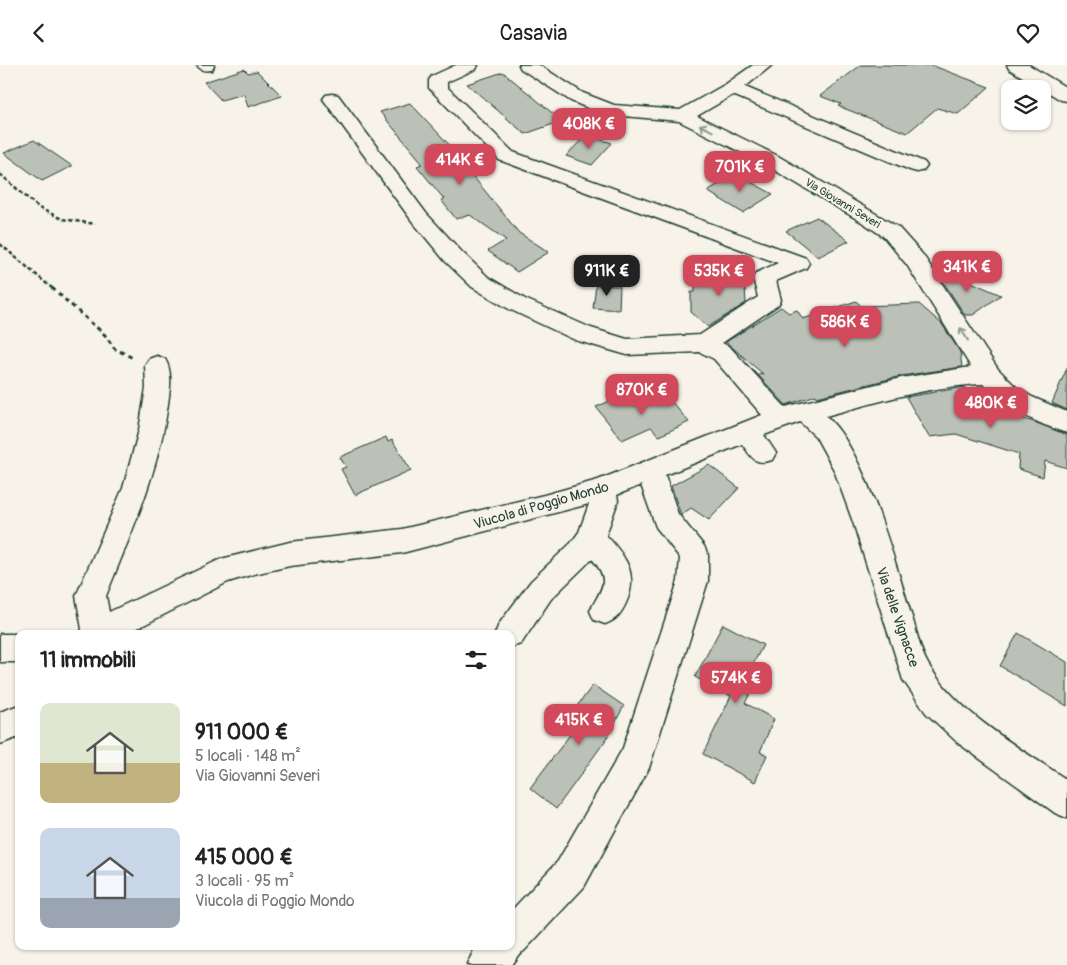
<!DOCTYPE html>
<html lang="it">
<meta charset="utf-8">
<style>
:root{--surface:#fff;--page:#f6f6f6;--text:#222;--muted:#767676;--accent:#d1495b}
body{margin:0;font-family:Pangolin,sans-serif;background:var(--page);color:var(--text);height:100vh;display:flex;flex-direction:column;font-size:19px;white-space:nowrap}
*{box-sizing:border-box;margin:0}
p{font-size:16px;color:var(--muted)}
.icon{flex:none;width:28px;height:28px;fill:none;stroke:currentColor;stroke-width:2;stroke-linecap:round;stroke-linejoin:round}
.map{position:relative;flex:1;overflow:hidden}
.details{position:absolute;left:15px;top:565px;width:500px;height:320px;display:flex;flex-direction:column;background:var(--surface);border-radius:10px;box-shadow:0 1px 4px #0004}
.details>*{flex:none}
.fabs{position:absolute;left:1001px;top:15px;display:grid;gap:10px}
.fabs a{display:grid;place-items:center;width:50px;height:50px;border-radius:10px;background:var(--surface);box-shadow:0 1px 4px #0004;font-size:25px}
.price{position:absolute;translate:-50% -42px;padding:0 11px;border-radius:10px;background:var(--accent);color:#fff;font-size:16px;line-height:32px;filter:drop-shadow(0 1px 2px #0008)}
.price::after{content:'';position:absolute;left:50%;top:30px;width:15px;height:11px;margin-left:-8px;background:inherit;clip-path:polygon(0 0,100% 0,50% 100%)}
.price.selected{background:#222;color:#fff}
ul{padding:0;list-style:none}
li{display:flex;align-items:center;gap:15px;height:125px;padding:0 25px}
li span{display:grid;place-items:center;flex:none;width:140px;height:100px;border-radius:10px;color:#555}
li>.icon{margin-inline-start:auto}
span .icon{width:60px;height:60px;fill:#fffc;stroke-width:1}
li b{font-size:21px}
h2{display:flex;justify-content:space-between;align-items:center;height:60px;padding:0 25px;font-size:21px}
header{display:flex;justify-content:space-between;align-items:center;height:65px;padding:0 25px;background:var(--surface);font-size:22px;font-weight:600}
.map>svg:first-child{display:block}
</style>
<header><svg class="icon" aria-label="back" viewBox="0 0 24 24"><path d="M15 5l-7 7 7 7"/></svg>Casavia<svg class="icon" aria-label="heart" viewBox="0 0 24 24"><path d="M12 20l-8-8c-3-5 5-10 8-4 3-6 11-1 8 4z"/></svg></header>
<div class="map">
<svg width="1067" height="900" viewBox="0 0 1067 900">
<rect width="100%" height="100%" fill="#f7f3e8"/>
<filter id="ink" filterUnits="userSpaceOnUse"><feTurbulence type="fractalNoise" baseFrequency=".02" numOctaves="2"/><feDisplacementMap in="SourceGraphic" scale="10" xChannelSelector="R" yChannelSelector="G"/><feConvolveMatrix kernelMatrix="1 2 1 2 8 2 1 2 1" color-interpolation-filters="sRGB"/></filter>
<g filter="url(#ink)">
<g fill="#bbc1b6" stroke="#1f3d34">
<polygon points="861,0 931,0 989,22 958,49 937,43 907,68 838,41 841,39 820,31"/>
<polygon points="244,4 248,8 257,6 282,31 248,42 244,29 221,35 204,17"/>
<polygon points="503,7 562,56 525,69 467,19"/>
<polygon points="410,38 457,88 455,89 519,168 549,187 517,207 488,186 506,175 470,150 456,154 441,135 444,134 417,101 422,99 420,95 380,47"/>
<polygon points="586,70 612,78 592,100 566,91"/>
<polygon points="34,75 72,101 42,116 4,88"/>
<polygon points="736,109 773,129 743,148 707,126"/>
<polygon points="817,152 849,176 818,192 786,166"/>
<polygon points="932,200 1001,230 973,250 965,250"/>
<polygon points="717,206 744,208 746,238 708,262 691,247 691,227 695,227 695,219 710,220 710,210 717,211"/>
<polygon points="596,220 620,221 619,245 593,243"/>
<polygon points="856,236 861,241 919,239 942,259 960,287 962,302 901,311 817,332 816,330 786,340 758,310 763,309 726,277 781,242 789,248 797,245 803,254"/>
<polygon points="1067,303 1067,345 1052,338"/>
<polygon points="965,322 966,332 964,336 1034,357 1067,370 1067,403 1045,396 1043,412 1018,404 1019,389 956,369 929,372 906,332"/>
<polygon points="664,328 689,357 659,371 651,362 622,375 596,342 624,330 633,341"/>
<polygon points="386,372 388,377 392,375 411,405 355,430 341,404 346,402 340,392"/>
<polygon points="709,400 739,423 709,455 691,443 681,450 671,421"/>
<polygon points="723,559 763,580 748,609 758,614 745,638 774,654 760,687 767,690 755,717 703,689 731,631 695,612"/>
<polygon points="1018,568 1067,597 1067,641 1000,601"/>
<polygon points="593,620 624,641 605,676 556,744 530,723 581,655 571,649"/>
</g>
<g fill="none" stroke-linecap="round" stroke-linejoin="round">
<defs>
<g id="minor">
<path d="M 197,0 L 214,0 L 214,1 L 212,5 C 205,6 201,6 197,0 Z"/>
<path d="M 456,0 L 478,0 L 476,4 L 447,17 L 447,22 L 513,87 L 806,193 L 809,198 L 806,203 L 776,216 L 781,235 L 778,240 L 722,278 L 730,282 L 785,342 L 901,313 L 971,302 L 907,200 L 884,172 L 865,159 L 764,99 L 679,56 L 612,50 L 590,44 L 571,36 L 521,4 L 519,0 L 539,0 L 583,28 L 614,40 L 680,45 L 726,19 L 753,0 L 772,0 L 745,22 L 924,97 L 927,101 L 924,105 L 917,107 L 910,105 L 733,30 L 697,51 L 778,91 L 898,162 L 923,190 L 998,304 L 1017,323 L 1032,332 L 1067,347 L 1067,368 C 1034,357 1007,344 983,319 C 930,321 877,337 826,351 C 866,386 895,499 912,552 C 917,567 920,586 928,599 C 959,650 1019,682 1067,715 L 1067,753 L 1055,748 L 958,678 L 926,648 L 903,615 L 853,457 L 834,405 L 816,372 L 800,357 L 764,370 L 776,388 L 772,395 C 754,401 752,392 742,379 L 665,410 L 678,449 L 704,481 L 708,490 L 708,516 L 649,703 L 584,822 L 524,886 L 519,889 L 511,900 L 467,900 L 473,887 L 477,881 L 511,881 L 511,846 L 558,796 L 623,683 L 678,516 L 680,493 L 656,462 L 641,420 L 617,430 L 618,436 L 606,470 C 626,492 639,509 626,538 C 621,549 616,555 605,559 L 594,555 L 590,546 C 601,523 612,517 592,494 L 551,534 L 521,579 L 511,582 L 511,569 L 495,569 L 499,559 L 531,516 L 571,478 L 579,467 L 589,439 L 402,488 L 290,501 L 254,509 L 228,517 L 126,569 L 80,569 L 82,564 L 76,531 L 123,423 L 139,365 L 146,323 L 145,300 L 149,294 L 157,291 L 165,294 C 173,307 170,324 168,339 C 159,407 131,468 106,531 L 109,547 L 221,494 L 290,477 L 402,464 L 544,430 L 598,415 L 762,350 L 714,294 L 700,287 L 627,290 L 575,275 L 509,244 L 472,222 L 445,196 L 412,156 L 323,34 L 326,30 L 332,29 L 338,30 L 426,148 L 461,186 L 488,212 L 525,234 L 591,263 L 627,274 L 700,270 L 758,232 L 753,213 L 756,208 L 778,198 L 499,95 L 429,23 L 429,15 L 432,11 Z"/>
<polygon points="1007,0 1029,0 1067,23 1067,36 1061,35 1009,4"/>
<rect x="0" y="569" width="19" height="28"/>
<polygon points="19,640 19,672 0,679 0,647"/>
</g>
</defs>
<use href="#minor" stroke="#1f3d34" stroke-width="3"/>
<g stroke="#1f3d34" stroke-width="2.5" stroke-dasharray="4 2.5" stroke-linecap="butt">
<polyline points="0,109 39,143 62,154 95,159"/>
<polyline points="0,179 53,224"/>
</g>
<polyline stroke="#1f3d34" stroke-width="3" stroke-dasharray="4.5 4" stroke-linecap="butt" points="52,223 105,270 115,284 133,293"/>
<use href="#minor" fill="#f7f3e8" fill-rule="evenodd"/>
</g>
<defs><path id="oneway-shaft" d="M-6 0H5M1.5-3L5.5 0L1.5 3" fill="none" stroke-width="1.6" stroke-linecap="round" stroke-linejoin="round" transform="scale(1.25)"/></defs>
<g stroke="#8b988e">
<use href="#oneway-shaft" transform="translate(706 63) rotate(-153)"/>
<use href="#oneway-shaft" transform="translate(964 269) rotate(-122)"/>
</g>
</g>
<g text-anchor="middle" stroke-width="4" stroke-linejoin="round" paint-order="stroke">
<g font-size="11" fill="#1f3d34" stroke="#f7f3e8">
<text transform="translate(843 138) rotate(31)" y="4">Via Giovanni Severi</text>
</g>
<g font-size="14" fill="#1f3d34" stroke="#f7f3e8">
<text transform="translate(541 440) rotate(-16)" y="5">Viucola di Poggio Mondo</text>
<text transform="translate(898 552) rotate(71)" y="5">Via delle Vignacce</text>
</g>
</g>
</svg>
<div class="fabs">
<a><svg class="icon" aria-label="layers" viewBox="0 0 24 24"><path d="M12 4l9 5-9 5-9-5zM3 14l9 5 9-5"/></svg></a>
</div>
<b class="price" style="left:589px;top:85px">408K €</b>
<b class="price" style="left:460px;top:121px">414K €</b>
<b class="price" style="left:740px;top:128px">701K €</b>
<b class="price" style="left:967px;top:228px">341K €</b>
<b class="price selected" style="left:607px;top:232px">911K €</b>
<b class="price" style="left:719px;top:232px">535K €</b>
<b class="price" style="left:845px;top:283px">586K €</b>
<b class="price" style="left:642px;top:351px">870K €</b>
<b class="price" style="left:991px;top:364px">480K €</b>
<b class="price" style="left:736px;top:639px">574K €</b>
<b class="price" style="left:579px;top:681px">415K €</b>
<section class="details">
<h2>11 immobili<svg class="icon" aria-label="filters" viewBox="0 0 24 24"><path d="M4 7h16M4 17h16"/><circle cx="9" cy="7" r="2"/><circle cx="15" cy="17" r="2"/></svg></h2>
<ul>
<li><span style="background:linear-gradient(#dfe7d0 60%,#c2b280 0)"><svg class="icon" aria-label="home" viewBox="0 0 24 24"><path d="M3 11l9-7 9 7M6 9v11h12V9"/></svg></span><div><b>911 000 €</b><p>5 locali · 148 m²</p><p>Via Giovanni Severi</p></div></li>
<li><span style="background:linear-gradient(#c9d6e8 70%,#9aa5b1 0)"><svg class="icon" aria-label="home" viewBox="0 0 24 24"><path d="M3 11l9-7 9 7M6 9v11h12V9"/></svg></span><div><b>415 000 €</b><p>3 locali · 95 m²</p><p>Viucola di Poggio Mondo</p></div></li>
</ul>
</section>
</div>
